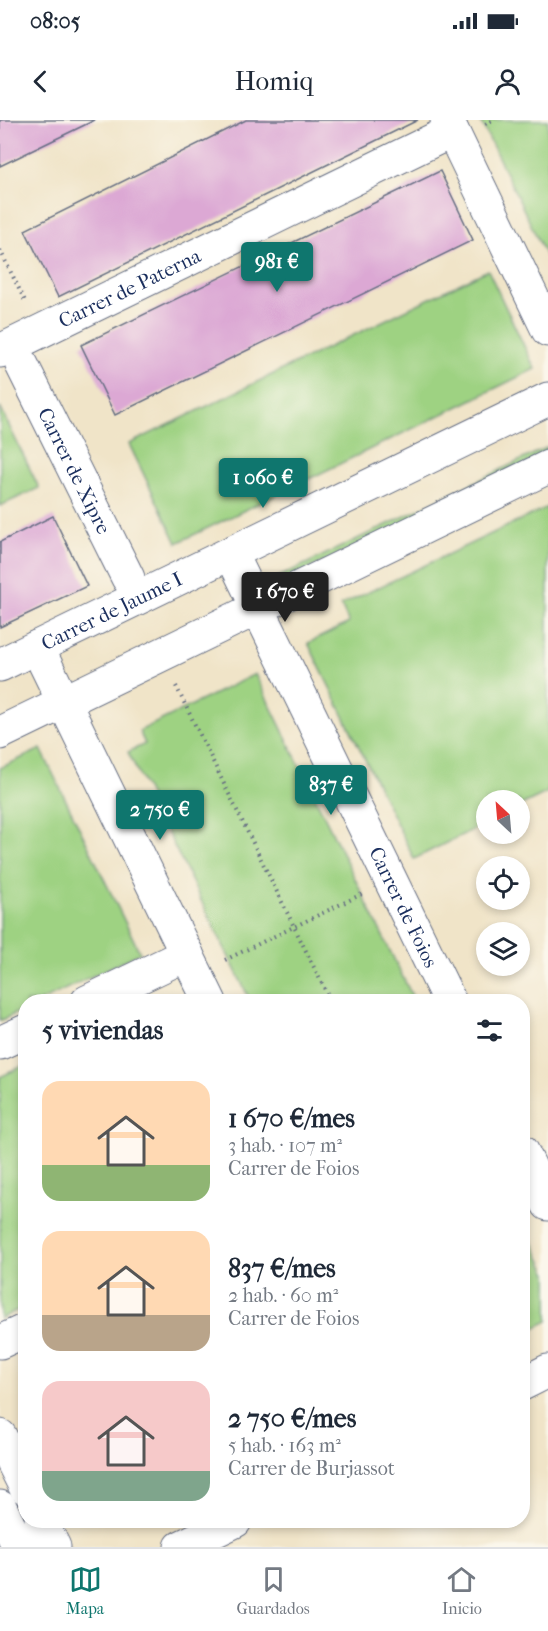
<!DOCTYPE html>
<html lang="es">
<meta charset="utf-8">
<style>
:root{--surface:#fff;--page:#f2f2f3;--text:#1f2937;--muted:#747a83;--line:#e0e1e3;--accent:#0f766e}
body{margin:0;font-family:"IM FELL French Canon",serif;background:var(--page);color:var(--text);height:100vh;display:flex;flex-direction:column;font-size:22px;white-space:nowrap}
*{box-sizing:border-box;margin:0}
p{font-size:20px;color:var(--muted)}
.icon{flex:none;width:33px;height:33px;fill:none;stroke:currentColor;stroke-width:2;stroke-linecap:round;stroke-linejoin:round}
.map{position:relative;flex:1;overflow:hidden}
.sheet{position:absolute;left:18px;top:874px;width:512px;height:534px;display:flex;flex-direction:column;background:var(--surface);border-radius:24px;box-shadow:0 3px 9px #0003}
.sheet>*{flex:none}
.needle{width:39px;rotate:334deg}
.buttons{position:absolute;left:476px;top:670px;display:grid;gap:12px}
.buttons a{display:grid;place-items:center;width:54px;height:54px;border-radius:50%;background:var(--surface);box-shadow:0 3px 9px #0003;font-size:30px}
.price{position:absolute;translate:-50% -51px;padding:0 14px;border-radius:6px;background:var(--accent);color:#fff;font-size:20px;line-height:39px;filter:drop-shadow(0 2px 3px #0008)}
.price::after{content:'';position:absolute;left:50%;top:36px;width:18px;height:14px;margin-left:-9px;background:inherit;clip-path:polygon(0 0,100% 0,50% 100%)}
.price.on{background:#222;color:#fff}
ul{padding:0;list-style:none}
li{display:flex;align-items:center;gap:18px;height:150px;padding:0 24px}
li span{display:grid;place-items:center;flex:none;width:168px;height:120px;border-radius:18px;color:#555}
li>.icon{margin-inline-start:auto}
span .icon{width:72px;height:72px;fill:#fffc;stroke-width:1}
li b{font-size:26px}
h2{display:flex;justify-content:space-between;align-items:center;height:72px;padding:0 24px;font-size:26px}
.status{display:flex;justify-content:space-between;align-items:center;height:42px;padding:0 30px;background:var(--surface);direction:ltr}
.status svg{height:16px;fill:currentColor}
header{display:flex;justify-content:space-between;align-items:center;height:78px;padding:0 24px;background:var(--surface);font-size:27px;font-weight:600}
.menu{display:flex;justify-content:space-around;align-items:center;height:84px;border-top:2px solid var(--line);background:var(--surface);font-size:16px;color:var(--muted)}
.menu a{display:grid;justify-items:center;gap:3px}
.menu .on{color:var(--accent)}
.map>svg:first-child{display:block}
</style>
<div class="status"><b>08:05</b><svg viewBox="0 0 49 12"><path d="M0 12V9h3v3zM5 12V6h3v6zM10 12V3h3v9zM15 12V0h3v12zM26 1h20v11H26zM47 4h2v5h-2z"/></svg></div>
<header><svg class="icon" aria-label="back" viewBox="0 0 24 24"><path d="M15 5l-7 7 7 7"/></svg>Homiq<svg class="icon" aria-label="person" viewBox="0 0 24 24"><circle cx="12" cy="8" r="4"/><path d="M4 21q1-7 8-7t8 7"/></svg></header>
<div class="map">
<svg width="548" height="1427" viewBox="0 0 548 1427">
<rect width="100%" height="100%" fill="#fbf7ec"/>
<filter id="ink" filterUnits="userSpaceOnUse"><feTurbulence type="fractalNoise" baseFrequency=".0167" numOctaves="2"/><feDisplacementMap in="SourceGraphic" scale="12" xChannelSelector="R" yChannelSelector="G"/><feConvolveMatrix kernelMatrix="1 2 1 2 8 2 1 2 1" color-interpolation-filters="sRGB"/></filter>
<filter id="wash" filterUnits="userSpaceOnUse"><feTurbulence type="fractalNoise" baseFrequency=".008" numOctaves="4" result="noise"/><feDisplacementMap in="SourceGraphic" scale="24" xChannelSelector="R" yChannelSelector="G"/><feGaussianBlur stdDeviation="1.35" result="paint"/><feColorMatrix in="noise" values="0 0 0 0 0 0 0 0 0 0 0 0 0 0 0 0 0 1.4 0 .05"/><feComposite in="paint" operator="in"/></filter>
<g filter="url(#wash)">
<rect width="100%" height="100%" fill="#f0e4c8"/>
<g fill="#9ed282" stroke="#5c8070" stroke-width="1.5">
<polygon points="480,0 548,0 548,140"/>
<polygon points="488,150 535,249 177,423 129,324"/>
<polygon points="0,287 39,368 0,386"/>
<polygon points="548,327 548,333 269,468 262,465"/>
<polygon points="548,387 548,672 519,686 519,681 486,681 486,703 414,739 308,523 349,503 341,485"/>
<polygon points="255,554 415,882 251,882 128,632 145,624 139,611"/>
<polygon points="41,629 140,833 39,882 26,882 25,889 0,901 0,648"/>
<polygon points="25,945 25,1186 0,1199 0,957"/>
<polygon points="522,1101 548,1154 548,1201 522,1214"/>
</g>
<g id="blocks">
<g fill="#dca8d4">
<polygon points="0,0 95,0 0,46"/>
<polygon points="246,0 418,0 58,177 25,110"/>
<polygon points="440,51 473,120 115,295 81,225"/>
<polygon points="53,396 87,466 0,507 0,422"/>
</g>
</g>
</g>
<g filter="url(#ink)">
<use href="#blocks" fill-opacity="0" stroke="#666e83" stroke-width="1.5"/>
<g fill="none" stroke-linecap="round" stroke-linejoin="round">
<defs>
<g id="street">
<polyline points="447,0 548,210"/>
<path id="s1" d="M 0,231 L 452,11"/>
<path id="s2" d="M 22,245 L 128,458"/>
<path id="s3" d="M 231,433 L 450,882"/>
<polyline points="37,527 210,882"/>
<path id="s4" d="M 0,545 L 548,279"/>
<polyline points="0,613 548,347"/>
<polyline points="87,882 187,834"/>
<polyline points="0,923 26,911"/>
<polyline points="522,1031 548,1084"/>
<polyline points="0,1222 26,1210"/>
<polyline points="522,1264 548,1251"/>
<polyline points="0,1316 26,1368"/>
<polyline points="0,1387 19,1427"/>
<polyline points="41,1401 54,1427"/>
<polyline points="181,1427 235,1401"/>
</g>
</defs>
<use href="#street" stroke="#666e83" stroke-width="35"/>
<g stroke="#666e83" stroke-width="4" stroke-dasharray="1.5 4.5" stroke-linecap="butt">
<polyline points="485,4 494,0"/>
<polyline points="0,130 26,183"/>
<polyline points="176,566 331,882"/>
<polyline points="225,840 362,774"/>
</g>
<use href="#street" stroke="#fff" stroke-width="33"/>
</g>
</g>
<g text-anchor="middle" stroke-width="4.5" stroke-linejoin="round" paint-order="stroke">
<g font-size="20" fill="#1b2f5e" stroke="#fbf7ec">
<text dy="7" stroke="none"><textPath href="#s1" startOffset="144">Carrer de Paterna</textPath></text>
<text dy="7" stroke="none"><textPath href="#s2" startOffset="118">Carrer de Xipre</textPath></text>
<text dy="7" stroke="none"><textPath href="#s4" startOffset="124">Carrer de Jaume I</textPath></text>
<text dy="7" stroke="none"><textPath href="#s3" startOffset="394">Carrer de Foios</textPath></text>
</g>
</g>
</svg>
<div class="buttons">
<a><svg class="needle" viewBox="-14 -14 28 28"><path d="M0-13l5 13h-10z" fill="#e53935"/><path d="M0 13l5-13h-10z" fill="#747a83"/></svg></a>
<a><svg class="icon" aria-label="locate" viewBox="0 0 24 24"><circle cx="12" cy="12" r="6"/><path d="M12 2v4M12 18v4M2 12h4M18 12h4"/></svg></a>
<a><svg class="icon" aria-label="layers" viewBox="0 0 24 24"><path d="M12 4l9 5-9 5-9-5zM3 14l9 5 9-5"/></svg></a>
</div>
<b class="price" style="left:277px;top:173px">981 €</b>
<b class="price" style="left:263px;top:389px">1 060 €</b>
<b class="price on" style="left:285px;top:503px">1 670 €</b>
<b class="price" style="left:331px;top:696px">837 €</b>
<b class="price" style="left:160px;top:721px">2 750 €</b>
<section class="sheet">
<h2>5 viviendas<svg class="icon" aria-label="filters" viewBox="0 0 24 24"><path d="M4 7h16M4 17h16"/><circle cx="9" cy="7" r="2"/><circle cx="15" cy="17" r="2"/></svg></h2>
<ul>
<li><span style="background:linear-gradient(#ffd9b3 70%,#8fb573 0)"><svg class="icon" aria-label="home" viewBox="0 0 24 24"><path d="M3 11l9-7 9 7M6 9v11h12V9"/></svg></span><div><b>1 670 €/mes</b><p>3 hab. · 107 m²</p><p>Carrer de Foios</p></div></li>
<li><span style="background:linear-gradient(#ffd9b3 70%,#b9a48a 0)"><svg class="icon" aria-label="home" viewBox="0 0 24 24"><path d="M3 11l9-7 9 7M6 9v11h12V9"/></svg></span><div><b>837 €/mes</b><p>2 hab. · 60 m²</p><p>Carrer de Foios</p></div></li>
<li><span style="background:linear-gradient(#f6c9c9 75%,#7fa58c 0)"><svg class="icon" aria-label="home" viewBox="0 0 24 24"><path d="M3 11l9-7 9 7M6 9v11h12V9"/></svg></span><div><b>2 750 €/mes</b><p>5 hab. · 163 m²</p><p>Carrer de Burjassot</p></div></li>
</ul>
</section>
</div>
<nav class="menu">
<a class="on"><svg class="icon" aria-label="map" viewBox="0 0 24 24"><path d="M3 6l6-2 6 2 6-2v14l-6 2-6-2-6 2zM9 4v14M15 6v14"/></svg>Mapa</a>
<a><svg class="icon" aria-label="saved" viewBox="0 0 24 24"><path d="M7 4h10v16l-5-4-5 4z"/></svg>Guardados</a>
<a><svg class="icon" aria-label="home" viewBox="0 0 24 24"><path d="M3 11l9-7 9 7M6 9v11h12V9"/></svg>Inicio</a>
</nav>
